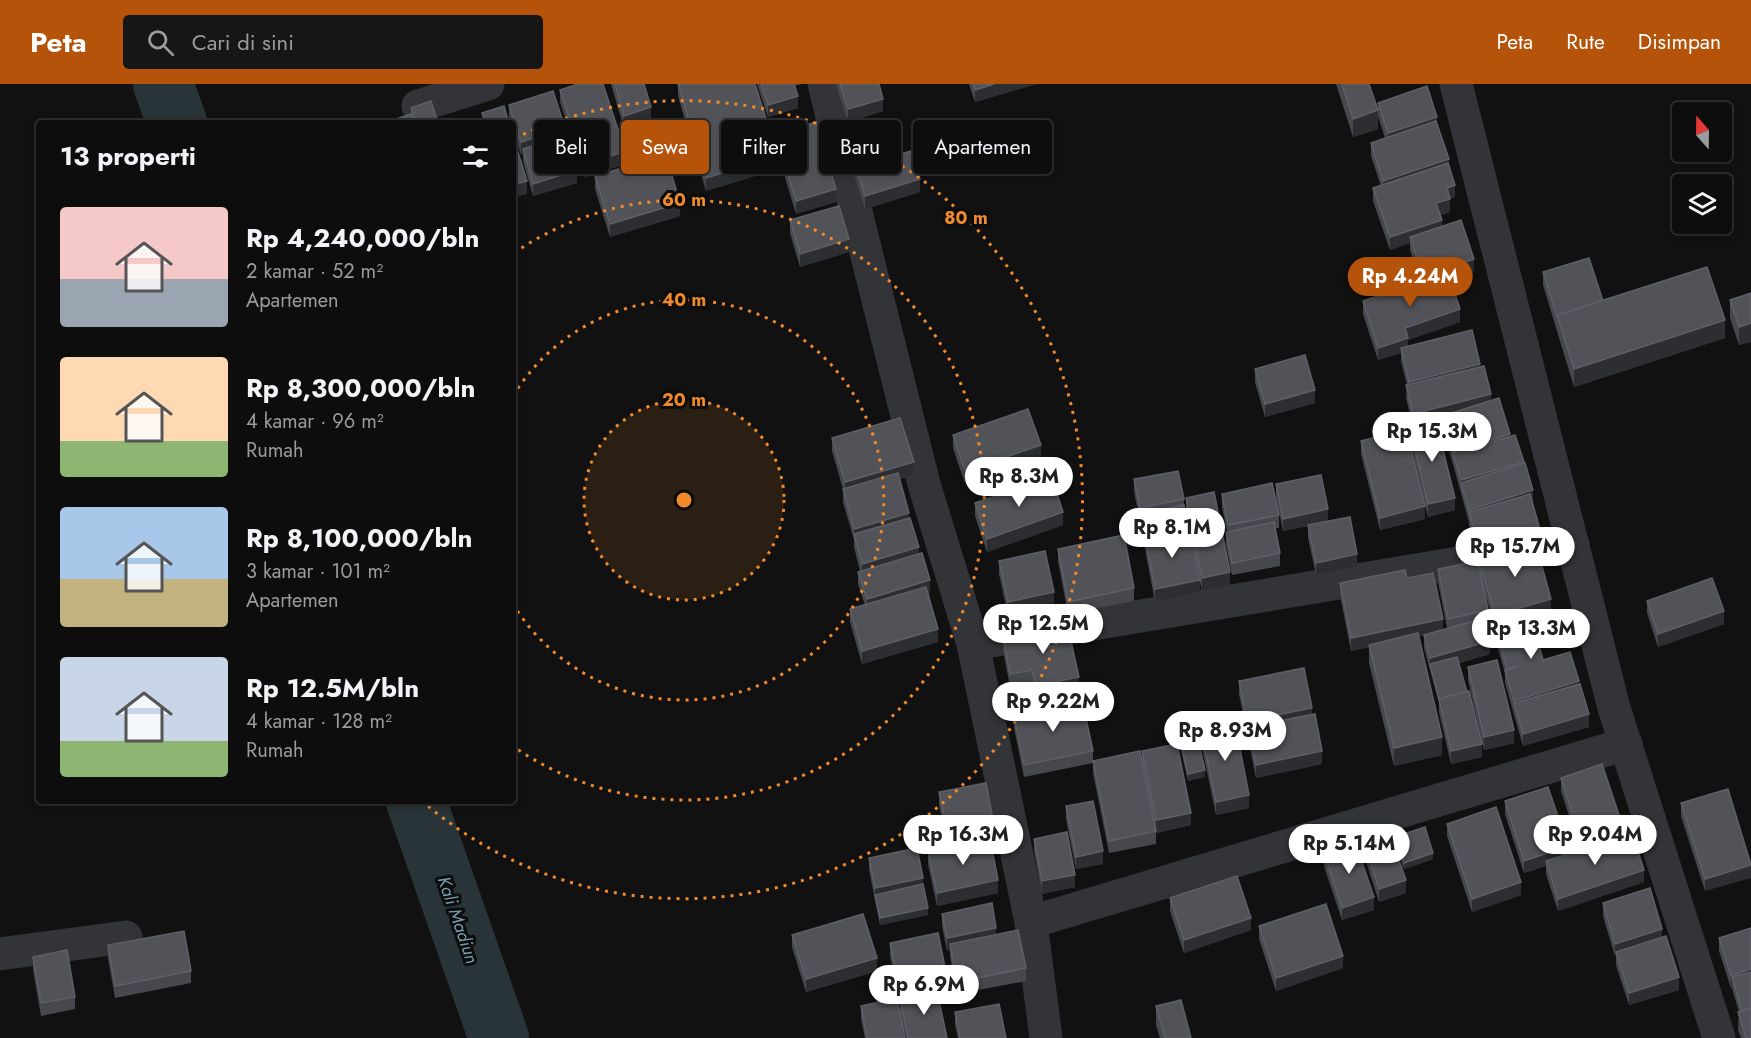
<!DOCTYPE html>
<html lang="id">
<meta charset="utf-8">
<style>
:root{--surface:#0d0d0e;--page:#161617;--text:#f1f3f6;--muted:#9a9c9e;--line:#2d2d2e;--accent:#b45309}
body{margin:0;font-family:Jost,sans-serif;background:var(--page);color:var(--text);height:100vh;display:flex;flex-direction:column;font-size:22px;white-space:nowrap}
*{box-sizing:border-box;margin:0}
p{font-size:20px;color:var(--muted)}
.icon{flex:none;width:33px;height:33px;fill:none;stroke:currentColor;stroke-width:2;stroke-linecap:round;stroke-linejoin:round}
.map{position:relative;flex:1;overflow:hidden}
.panel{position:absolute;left:36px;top:36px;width:480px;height:684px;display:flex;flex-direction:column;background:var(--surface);border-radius:6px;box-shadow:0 3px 9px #0003,0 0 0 2px var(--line)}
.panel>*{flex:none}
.hud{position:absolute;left:534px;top:36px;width:570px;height:54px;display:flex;gap:12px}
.needle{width:39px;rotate:340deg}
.fabs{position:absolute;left:1672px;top:18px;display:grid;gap:12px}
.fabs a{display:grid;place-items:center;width:60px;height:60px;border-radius:6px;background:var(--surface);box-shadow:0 3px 9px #0003,0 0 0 2px var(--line);font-size:30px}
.price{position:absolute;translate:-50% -51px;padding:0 14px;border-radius:21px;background:#fff;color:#222;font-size:20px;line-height:39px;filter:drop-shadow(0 2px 3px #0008)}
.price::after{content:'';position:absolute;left:50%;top:36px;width:18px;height:14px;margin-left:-9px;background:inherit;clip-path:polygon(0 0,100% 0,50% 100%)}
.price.active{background:var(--accent);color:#fff}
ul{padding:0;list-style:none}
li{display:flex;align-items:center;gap:18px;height:150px;padding:0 24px}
li span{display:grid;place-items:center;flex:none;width:168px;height:120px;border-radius:6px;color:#555}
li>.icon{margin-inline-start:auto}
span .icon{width:72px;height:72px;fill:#fffc;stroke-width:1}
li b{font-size:26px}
h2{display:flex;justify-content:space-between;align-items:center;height:72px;padding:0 24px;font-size:26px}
.tag{padding:0 21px;border-radius:6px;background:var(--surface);box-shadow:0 3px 9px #0003,0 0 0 2px var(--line);font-size:21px;line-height:54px}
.tag.active{background:var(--accent);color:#fff}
header{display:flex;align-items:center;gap:36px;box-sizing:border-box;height:84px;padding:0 30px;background:var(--accent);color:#fff}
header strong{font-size:28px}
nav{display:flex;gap:33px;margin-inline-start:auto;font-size:21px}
.search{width:420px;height:54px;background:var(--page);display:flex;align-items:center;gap:15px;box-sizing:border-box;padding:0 21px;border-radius:6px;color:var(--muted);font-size:22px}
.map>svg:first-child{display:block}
</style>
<header>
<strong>Peta</strong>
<div class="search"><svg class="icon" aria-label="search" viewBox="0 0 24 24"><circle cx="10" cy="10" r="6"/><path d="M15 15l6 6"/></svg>Cari di sini</div>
<nav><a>Peta</a><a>Rute</a><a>Disimpan</a></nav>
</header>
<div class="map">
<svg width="1751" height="954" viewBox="0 0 1751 954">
<rect width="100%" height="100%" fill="#111112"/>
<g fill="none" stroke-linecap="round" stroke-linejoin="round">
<g stroke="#293438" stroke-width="60">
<polyline points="163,0 177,39"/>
<polyline points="416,717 499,954"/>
</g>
<g stroke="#323437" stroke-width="33">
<polyline points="824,0 924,400 973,560 1031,838 1046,954"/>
<polyline points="418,22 488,0"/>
<polyline points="973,560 1573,460"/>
<polyline points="1031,838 1626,660"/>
<polyline points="0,870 126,853"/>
</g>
<polyline stroke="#323437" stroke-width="33" points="1456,0 1614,624 1719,954"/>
</g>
<g fill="#47484d">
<polygon points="611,0 644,0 651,36 624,44"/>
<polygon points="678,0 778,85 706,107 678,12"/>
<polygon points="757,0 802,0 795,2 798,24 768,33"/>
<polygon points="836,0 879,0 883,27 848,38"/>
<polygon points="969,0 1036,0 975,18"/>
<polygon points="1336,0 1369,0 1378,26 1378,19 1437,40 1449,82 1455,113 1450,115 1450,128 1440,131 1442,143 1474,188 1451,196 1460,238 1408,256 1408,262 1480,283 1491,317 1524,380 1533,419 1532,419 1539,455 1535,457 1551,528 1531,534 1543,576 1579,600 1589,643 1523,662 1505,599 1505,589 1494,550 1494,540 1483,502 1488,526 1488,539 1486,540 1490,570 1459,579 1482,673 1451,680 1439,628 1439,619 1424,564 1424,551 1418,552 1442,671 1394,682 1369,579 1369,563 1351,567 1340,511 1340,499 1407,494 1443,546 1447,544 1438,498 1438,485 1478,479 1478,473 1469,441 1469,438 1453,380 1442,344 1442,335 1413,342 1406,314 1407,301 1401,277 1401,269 1378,276 1363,230 1363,217 1421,198 1410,166 1410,159 1390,166 1373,117 1373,104 1381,102 1371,72 1371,59 1385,54 1378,32 1378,45 1353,53"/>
<polygon points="560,6 625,80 585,93 560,18"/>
<polygon points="509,21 565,51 577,99 533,112 523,77 523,70 521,71 513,46 513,39 511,39 509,33"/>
<polygon points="411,24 438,39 414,39 411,30"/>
<polygon points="776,51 836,118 796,130 776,63"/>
<polygon points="849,60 888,74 920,108 865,125 849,73"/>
<polygon points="595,92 680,132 610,153 595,105"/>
<polygon points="790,136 849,168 800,183 790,149"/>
<polygon points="1543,188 1603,217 1725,254 1574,303 1543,201"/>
<polygon points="1751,209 1751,258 1739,261 1730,234 1730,216"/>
<polygon points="1255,285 1315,319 1265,333 1255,298"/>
<polygon points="1410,345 1455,426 1428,433 1410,357"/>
<polygon points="953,351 1041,373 965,400 953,364"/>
<polygon points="832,354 914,391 899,395 930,509 928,510 938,558 862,580 850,538 850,525 865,521 858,500 858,488 860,487 854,463 854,456 843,418 843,405 832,367"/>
<polygon points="1361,357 1425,435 1380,446 1361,370"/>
<polygon points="1134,395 1184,415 1184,421 1188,444 1189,444 1186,427 1186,414 1230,501 1202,507 1200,498 1200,508 1155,518 1145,465 1145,459 1134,408"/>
<polygon points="1276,400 1328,437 1357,483 1316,491 1308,454 1308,442 1283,447 1276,413"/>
<polygon points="1222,410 1279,431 1279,444 1275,444 1280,469 1280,482 1232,491 1226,461 1226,448 1227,448 1222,423"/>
<polygon points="975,419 1063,441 987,468 975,432"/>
<polygon points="1058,465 1134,504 1134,517 1068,530 1058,477"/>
<polygon points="999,477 1054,521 1008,531 999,490"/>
<polygon points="1647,517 1724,540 1658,563 1647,529"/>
<polygon points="1003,553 1079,606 1036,615 1032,599 1010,603 1003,566"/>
<polygon points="1468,583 1514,659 1484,666 1468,596"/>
<polygon points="1239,597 1312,630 1322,680 1256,694 1239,610"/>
<polygon points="1014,631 1093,667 1093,677 1142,678 1142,667 1191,741 1156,749 1156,760 1109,769 1093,689 1093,679 1024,693 1014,644"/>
<polygon points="1178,646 1205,693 1188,697 1178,653"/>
<polygon points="1201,646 1249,724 1216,731 1201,659"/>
<polygon points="1561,694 1625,751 1644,798 1558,827 1546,790 1546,782 1524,789 1505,730 1505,717 1568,770 1580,766 1561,707"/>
<polygon points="1728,705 1705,807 1681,732 1681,719"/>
<polygon points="939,708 995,746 995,759 991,760 998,809 937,822 928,780 928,767 948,763 939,721"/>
<polygon points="1066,722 1103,780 1076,785 1066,735"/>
<polygon points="1447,740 1521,811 1472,828 1447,752"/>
<polygon points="1395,753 1433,775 1404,785 1395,759"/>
<polygon points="1034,755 1075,803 1042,810 1034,767"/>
<polygon points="1364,758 1406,809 1379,818 1364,771"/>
<polygon points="1324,769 1374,826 1342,836 1324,782"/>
<polygon points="869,774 923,800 928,831 880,841 869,786"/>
<polygon points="1170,814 1251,846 1184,869 1170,827"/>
<polygon points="1603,819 1662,854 1679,906 1629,921 1616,881 1616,872 1615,872 1603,832"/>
<polygon points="942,830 996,851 1026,884 1026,897 957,910 950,873 950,867 947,867 942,842"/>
<polygon points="1259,842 1343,884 1276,907 1259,855"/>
<polygon points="1751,844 1751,954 1741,954 1738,946 1739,928 1732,904 1731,904 1719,867 1719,854"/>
<polygon points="792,851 877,887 806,908 792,863"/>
<polygon points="890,859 948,910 938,912 947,954 906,954 900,928 900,920 890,872"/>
<polygon points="108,861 191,887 191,899 115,914 108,874"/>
<polygon points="33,873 75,913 75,925 41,932 33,886"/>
<polygon points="861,922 905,954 865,954 861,935"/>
<polygon points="1156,922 1191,954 1160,954 1156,941"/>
<polygon points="955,928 1006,954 958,954 955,941"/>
</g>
<g fill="#2d2e31">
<polygon points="994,0 1036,0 975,18 975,6"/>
<polygon points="798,12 798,24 768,33 768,21"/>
<polygon points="883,15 883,27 848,38 848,25"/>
<polygon points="651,23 651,36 624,44 624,32"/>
<polygon points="1378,26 1378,45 1353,53 1353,35"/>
<polygon points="1437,33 1437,46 1388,62 1388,49"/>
<polygon points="565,44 565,57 523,65 523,70 521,71 521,58"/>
<polygon points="625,67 625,80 585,93 585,81"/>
<polygon points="778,72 778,85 706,107 706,94"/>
<polygon points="1449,75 1449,88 1383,110 1383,97"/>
<polygon points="577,86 577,99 533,112 533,100"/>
<polygon points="920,95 920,108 865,125 865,112"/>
<polygon points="527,97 527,110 513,114 513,101"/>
<polygon points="1455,101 1455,113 1450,115 1450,128 1436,132 1436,119 1447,104"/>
<polygon points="836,105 836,118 796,130 796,117"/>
<polygon points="680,119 680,132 610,153 610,140"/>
<polygon points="1442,136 1442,149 1410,153 1410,159 1390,166 1390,153"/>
<polygon points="849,155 849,168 800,183 800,170"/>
<polygon points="1474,175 1474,188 1423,205 1423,192"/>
<polygon points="1460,225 1460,238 1408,256 1408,266 1401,264 1401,269 1378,276 1378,264 1405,244"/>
<polygon points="1725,236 1725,254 1574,303 1574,285"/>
<polygon points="1751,239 1751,258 1739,261 1739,243"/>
<polygon points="1480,280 1480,292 1409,311 1409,298"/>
<polygon points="1315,306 1315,319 1265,333 1265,320"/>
<polygon points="1491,310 1491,323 1442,332 1442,335 1413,342 1413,330"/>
<polygon points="1510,350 1510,363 1453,369 1453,380 1453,368"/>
<polygon points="1041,361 1041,373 965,400 965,387"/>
<polygon points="914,378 914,391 845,411 845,398"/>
<polygon points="1524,378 1524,390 1461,400 1461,396"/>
<polygon points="1533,406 1533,419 1471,438 1469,426"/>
<polygon points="1455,414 1455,426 1428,433 1428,420"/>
<polygon points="1425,422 1425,435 1380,446 1380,434"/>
<polygon points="1328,425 1328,438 1283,447 1283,435"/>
<polygon points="1063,428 1063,441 987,468 987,455"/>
<polygon points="909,429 909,441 854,451 854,445"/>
<polygon points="1539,442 1539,455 1478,473 1478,461"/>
<polygon points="919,463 919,476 862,493 862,480"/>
<polygon points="1357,470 1357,483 1316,491 1316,479"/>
<polygon points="1230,488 1230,501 1202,507 1202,494"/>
<polygon points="930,496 930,509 867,527 867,515"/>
<polygon points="1200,496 1200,508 1155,518 1155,505"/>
<polygon points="1054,508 1054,521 1008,531 1008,518"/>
<polygon points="1551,515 1551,528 1495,544 1495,531"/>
<polygon points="1724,527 1724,540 1658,563 1658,550"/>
<polygon points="1443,535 1443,547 1351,567 1351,554"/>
<polygon points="938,545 938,558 862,580 862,567"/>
<polygon points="1490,557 1490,570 1431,586 1430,580 1430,587 1430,574"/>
<polygon points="1079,593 1079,606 1036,615 1036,602"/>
<polygon points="1579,597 1579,610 1514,620 1514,617"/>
<polygon points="1312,624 1312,636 1248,643 1247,650 1247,637"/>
<polygon points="1589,630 1589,643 1523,662 1523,650"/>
<polygon points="1514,646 1514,659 1484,666 1484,653"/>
<polygon points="1442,653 1442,671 1394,682 1394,664"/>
<polygon points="1482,660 1482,673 1451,680 1451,667"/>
<polygon points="1322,667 1322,680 1256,694 1256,681"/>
<polygon points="1205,686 1205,693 1188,697 1188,690"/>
<polygon points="1249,711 1249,724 1216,731 1216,718"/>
<polygon points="1191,729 1191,741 1156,749 1156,736"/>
<polygon points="1625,749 1625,762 1583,775 1583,763"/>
<polygon points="1568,762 1568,775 1546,777 1546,782 1524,789 1524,777"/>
<polygon points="1103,767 1103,780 1076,785 1076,773"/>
<polygon points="1433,769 1433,775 1404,785 1404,779"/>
<polygon points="1751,781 1751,794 1705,807 1705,795"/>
<polygon points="1644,786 1644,798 1558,827 1558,815"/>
<polygon points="1075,791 1075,803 1042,810 1042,797"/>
<polygon points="923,794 923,807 875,811 875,804"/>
<polygon points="998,796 998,809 937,822 937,809"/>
<polygon points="1406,796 1406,809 1379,818 1379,805"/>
<polygon points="1521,798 1521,811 1472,828 1472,815"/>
<polygon points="1374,813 1374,826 1342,836 1342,824"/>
<polygon points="928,824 928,831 880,841 880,834"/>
<polygon points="1251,834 1251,846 1184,869 1184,856"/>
<polygon points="996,844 996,857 950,860 950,867 947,867 947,854"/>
<polygon points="1662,845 1662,858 1616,868 1616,872 1615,872 1615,860"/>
<polygon points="1343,872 1343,884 1276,907 1276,894"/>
<polygon points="877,874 877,887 806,908 806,895"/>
<polygon points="1751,885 1751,898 1732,893 1732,904 1731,904 1731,892"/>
<polygon points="1679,893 1679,906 1629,921 1629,909"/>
<polygon points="948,898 948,910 901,920 900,915 900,920 900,907"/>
</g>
<g fill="#515358" stroke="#5d6066" stroke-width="1.5">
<polygon points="578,0 603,0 625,67 585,81 560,6"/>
<polygon points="615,0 644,0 651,23 624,32"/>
<polygon points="678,0 755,0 778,72 706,94"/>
<polygon points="761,0 794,0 798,12 768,21"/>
<polygon points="840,0 879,0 883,15 848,25"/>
<polygon points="973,0 994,0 975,6"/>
<polygon points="1342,0 1369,0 1378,26 1353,35"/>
<polygon points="1427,2 1437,33 1388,49 1378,19"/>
<polygon points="553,7 565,44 521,58 509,21"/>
<polygon points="431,17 438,39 416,39 411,24"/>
<polygon points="504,22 509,39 485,39 482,29"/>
<polygon points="411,30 414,39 387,39 387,38"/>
<polygon points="1436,37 1449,75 1383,97 1371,59"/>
<polygon points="816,38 836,105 796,117 776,51"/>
<polygon points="882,50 888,74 911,67 920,95 865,112 849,60"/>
<polygon points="566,51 577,86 533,100 523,65"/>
<polygon points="513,52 527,97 513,101"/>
<polygon points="666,71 680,119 610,140 595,92"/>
<polygon points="1448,79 1455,101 1447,104 1450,115 1436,119 1442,136 1390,153 1373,104"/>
<polygon points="839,122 849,155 800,170 790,136"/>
<polygon points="1461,136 1474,175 1423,192 1410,153"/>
<polygon points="1589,174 1603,217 1557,231 1557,233 1543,188"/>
<polygon points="1707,183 1725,236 1574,285 1557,231"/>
<polygon points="1448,188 1460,225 1405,244 1408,254 1378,264 1363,217"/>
<polygon points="1751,209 1751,239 1739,243 1730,216"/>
<polygon points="1472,246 1480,280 1409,298 1401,264"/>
<polygon points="1305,271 1315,306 1265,320 1255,285"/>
<polygon points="1484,282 1491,310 1413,330 1406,301"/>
<polygon points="1499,314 1510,350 1453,368 1442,332"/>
<polygon points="1028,325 1041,361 965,387 953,351"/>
<polygon points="900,334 914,378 845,398 832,354"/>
<polygon points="1436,338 1455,414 1428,420 1410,345"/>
<polygon points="1406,345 1425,422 1380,434 1361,357"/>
<polygon points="1515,351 1524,378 1461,396 1453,369"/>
<polygon points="1525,379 1533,406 1469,426 1461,399"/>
<polygon points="1178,387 1184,415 1140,424 1134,395"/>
<polygon points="898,389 909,429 854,445 843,405"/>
<polygon points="1321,391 1328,425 1283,435 1276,400"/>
<polygon points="1051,392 1063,428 987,455 975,419"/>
<polygon points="1272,399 1279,431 1228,441 1222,410"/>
<polygon points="1214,408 1230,488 1202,494 1186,414"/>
<polygon points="1530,410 1539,442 1478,461 1469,428"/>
<polygon points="1184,421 1188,444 1145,453 1140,430"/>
<polygon points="1350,433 1357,470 1316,479 1308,441"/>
<polygon points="910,434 919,463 862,480 854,450"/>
<polygon points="1274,438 1280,469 1232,479 1226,448"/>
<polygon points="1190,444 1200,496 1155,505 1145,453"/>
<polygon points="1124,451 1134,504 1068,518 1058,465"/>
<polygon points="1535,457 1551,515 1495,531 1478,473"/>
<polygon points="1045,467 1054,508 1008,518 999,477"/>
<polygon points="922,469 930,496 867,515 858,488"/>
<polygon points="1478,477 1488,526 1448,535 1438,485"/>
<polygon points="1405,486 1407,494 1433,489 1443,535 1351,554 1340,499"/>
<polygon points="1712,494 1724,527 1658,550 1647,517"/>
<polygon points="926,503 938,545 862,567 850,525"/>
<polygon points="1530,528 1543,576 1570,568 1579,597 1514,617 1505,587 1519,582 1507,585 1494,538"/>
<polygon points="1484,534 1490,557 1430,574 1424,551"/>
<polygon points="1067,540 1079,593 1036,602 1032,586 1010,590 1003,553"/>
<polygon points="1418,549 1442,653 1394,664 1369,561"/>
<polygon points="1457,573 1467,608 1439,615 1430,580"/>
<polygon points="1497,576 1514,646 1484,653 1468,583"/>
<polygon points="1304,584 1312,624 1247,637 1239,597"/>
<polygon points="1580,600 1589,630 1523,650 1514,619"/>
<polygon points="1469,607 1482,660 1451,667 1439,615"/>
<polygon points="1082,616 1093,667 1024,681 1014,631"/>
<polygon points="1315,630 1322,667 1256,681 1248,643"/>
<polygon points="1235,639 1249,711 1216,718 1201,646"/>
<polygon points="1195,643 1205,686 1188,690 1178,646"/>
<polygon points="1177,660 1191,729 1156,736 1142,667"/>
<polygon points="1140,667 1156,747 1109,757 1093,677"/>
<polygon points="1602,680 1625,749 1583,763 1561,694"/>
<polygon points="986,699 995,746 949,756 939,708"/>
<polygon points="1548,703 1568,762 1524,777 1505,717"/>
<polygon points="1728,705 1751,781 1705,795 1681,719"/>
<polygon points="1093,717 1103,767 1076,773 1066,722"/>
<polygon points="1496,723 1521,798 1472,815 1447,740"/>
<polygon points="1425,743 1433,769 1404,779 1395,753"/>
<polygon points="1067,748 1075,791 1042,797 1034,755"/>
<polygon points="1632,749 1644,786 1558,815 1546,777"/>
<polygon points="1390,750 1406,796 1379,805 1364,758"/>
<polygon points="990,755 998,796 937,809 928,767"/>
<polygon points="1355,758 1374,813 1342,824 1324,769"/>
<polygon points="917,764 923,794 875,804 869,774"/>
<polygon points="1237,792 1251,834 1184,856 1170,814"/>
<polygon points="923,800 928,824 880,834 875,811"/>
<polygon points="1650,804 1662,845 1615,860 1603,819"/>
<polygon points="992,819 996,844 947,854 942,830"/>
<polygon points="1326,820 1343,872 1276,894 1259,842"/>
<polygon points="863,830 877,874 806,895 792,851"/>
<polygon points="1751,844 1751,885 1731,892 1719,854"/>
<polygon points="1018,846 1026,884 957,898 950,860"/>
<polygon points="184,847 191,887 115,902 108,861"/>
<polygon points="938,849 948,898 900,907 890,859"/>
<polygon points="1666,852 1679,893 1629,909 1616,868"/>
<polygon points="67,866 75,913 41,919 33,873"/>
<polygon points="1751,888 1751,924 1742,927 1732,893"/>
<polygon points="937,907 947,954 908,954 900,915"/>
<polygon points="897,914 905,954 867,954 861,922"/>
<polygon points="1181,916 1191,954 1165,954 1156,922"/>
<polygon points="999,920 1006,954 960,954 955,928"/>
<polygon points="1751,924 1751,954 1746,954 1738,928"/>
</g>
<circle cx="684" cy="416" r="100" fill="#f18a2a" fill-opacity=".12"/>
<g fill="none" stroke="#f18a2a" stroke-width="3" stroke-dasharray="3 6">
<circle cx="684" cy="416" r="100"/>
<path d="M513 312A200 200 0 1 1 513 520"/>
<path d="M514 169A300 300 0 1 1 514 663"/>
<path d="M515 54A399 399 0 1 1 422 717"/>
</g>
<g text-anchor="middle" stroke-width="6" stroke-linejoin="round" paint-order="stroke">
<g font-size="18" font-style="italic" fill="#789faf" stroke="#0c0c0d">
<text transform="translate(458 836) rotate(71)" y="6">Kali Madiun</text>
</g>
</g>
<circle cx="684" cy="416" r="9" fill="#f18a2a" stroke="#0c0c0d" stroke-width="3"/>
<g font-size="18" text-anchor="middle" font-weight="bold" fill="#f18a2a" stroke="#0c0c0d" stroke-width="6" stroke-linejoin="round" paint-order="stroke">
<text x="684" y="122">60 m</text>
<text x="966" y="140">80 m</text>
<text x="684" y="222">40 m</text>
<text x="684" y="322">20 m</text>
</g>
</svg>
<div class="fabs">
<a><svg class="needle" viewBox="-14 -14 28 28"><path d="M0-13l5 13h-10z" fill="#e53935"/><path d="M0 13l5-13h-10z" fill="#9a9c9e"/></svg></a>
<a><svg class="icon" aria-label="layers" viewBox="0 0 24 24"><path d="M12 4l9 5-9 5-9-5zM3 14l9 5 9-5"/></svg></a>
</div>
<b class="price active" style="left:1410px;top:224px">Rp 4.24M</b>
<b class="price" style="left:1432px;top:379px">Rp 15.3M</b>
<b class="price" style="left:1019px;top:424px">Rp 8.3M</b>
<b class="price" style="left:1172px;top:475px">Rp 8.1M</b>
<b class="price" style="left:1515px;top:494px">Rp 15.7M</b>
<b class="price" style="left:1043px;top:571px">Rp 12.5M</b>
<b class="price" style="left:1531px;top:576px">Rp 13.3M</b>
<b class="price" style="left:1053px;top:649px">Rp 9.22M</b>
<b class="price" style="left:1225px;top:678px">Rp 8.93M</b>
<b class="price" style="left:963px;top:782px">Rp 16.3M</b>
<b class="price" style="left:1595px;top:782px">Rp 9.04M</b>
<b class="price" style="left:1349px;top:791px">Rp 5.14M</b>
<b class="price" style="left:924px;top:932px">Rp 6.9M</b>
<div class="hud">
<a class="tag">Beli</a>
<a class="tag active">Sewa</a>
<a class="tag">Filter</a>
<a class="tag">Baru</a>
<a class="tag">Apartemen</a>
</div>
<section class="panel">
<h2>13 properti<svg class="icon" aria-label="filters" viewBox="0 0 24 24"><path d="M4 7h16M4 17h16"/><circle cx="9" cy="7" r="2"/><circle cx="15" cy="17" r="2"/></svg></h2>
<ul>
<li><span style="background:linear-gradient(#f6c9c9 60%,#9aa5b1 0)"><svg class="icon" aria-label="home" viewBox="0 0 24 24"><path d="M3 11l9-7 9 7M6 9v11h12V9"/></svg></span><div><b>Rp 4,240,000/bln</b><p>2 kamar · 52 m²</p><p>Apartemen</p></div></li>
<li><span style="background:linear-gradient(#ffd9b3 70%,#8fb573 0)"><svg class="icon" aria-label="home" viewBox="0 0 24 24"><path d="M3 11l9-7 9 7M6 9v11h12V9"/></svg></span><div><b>Rp 8,300,000/bln</b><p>4 kamar · 96 m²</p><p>Rumah</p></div></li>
<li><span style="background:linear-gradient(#a9c7e8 60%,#c2b280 0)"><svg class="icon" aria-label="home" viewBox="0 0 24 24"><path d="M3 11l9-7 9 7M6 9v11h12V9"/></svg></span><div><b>Rp 8,100,000/bln</b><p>3 kamar · 101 m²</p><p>Apartemen</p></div></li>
<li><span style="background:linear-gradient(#c9d6e8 70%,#8fb573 0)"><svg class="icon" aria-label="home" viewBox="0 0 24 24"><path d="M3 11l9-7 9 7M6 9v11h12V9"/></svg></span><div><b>Rp 12.5M/bln</b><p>4 kamar · 128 m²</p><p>Rumah</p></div></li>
</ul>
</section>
</div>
